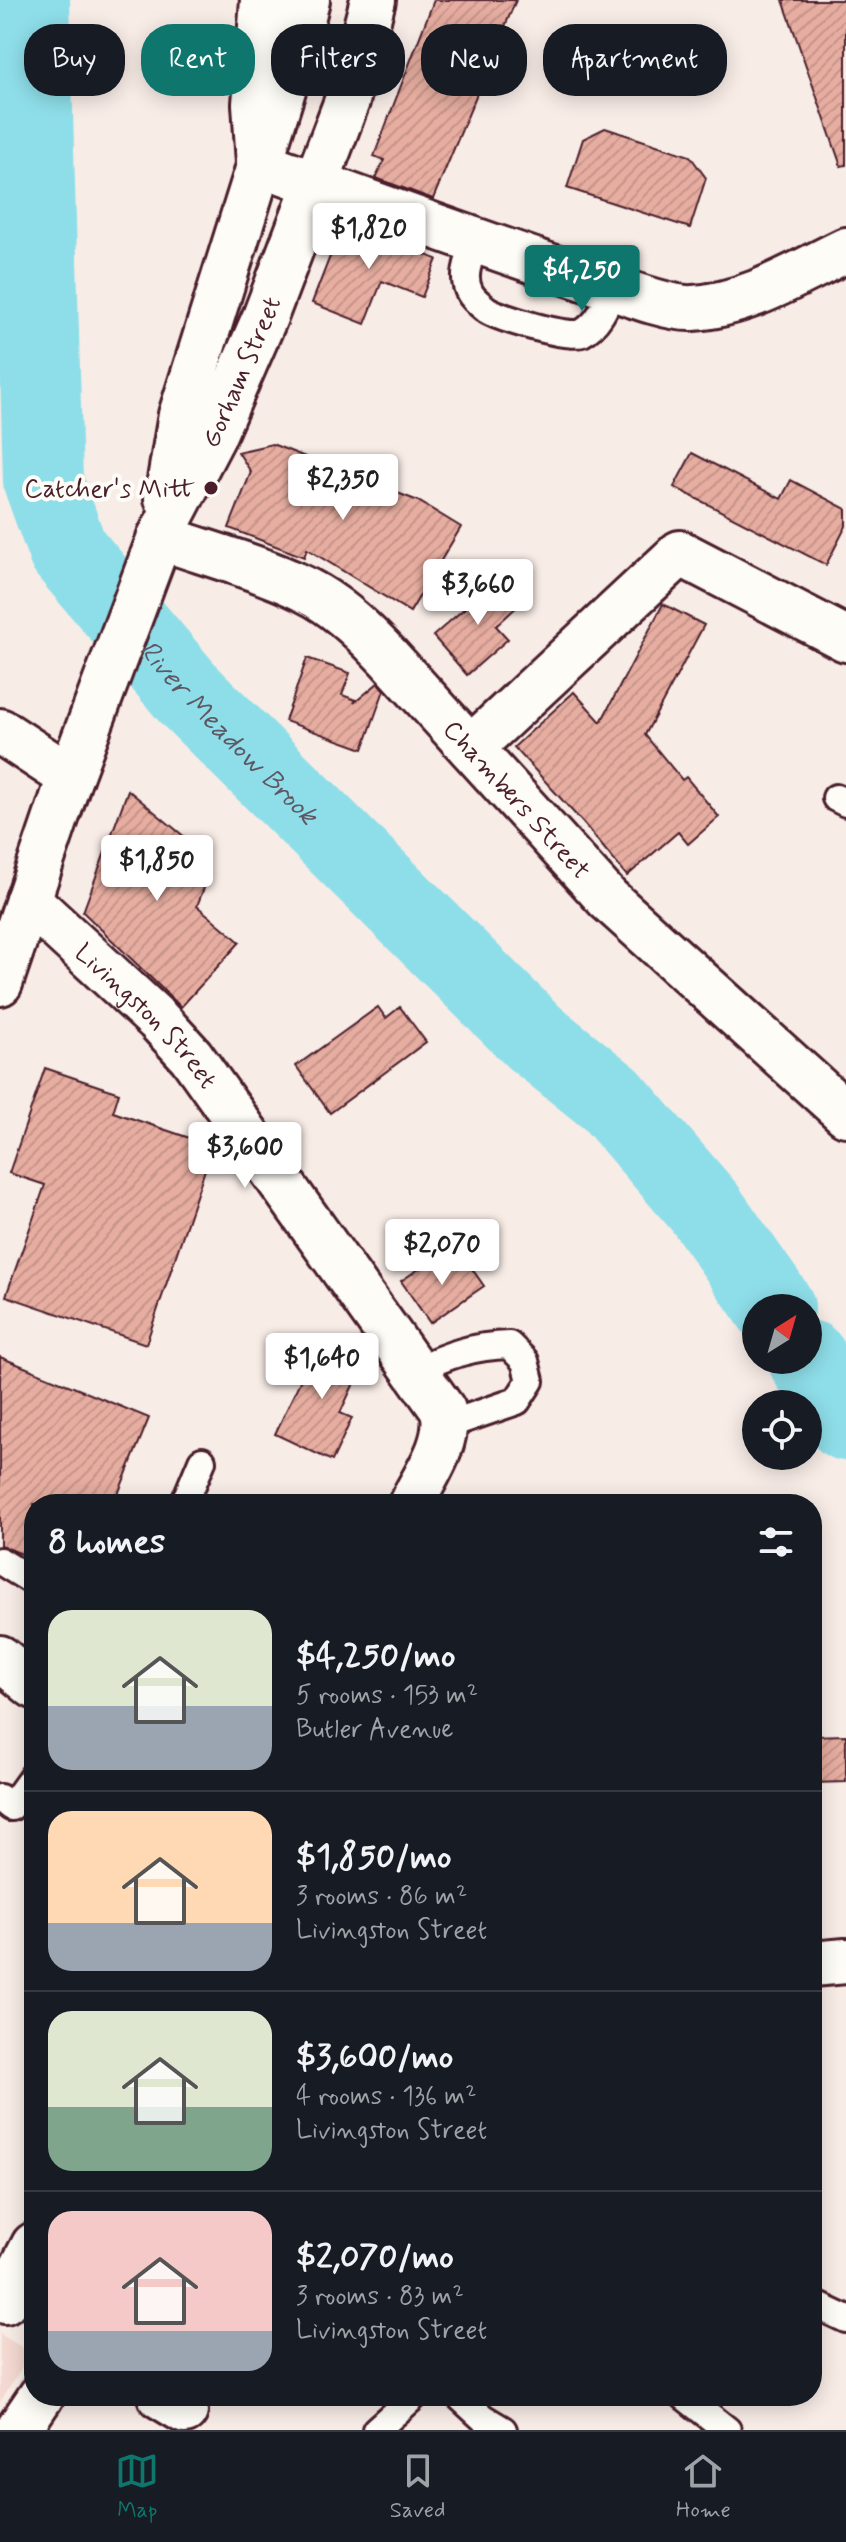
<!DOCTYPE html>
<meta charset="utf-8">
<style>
:root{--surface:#171b24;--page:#20242c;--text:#f1f3f6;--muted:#9ea1a6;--line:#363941;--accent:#0f766e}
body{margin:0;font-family:Mynerve,sans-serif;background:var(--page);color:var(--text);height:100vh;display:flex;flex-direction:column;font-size:30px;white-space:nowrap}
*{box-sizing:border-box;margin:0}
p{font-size:26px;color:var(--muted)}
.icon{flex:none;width:44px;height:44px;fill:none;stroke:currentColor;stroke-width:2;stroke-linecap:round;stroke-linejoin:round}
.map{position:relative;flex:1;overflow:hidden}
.drawer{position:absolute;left:24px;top:1494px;width:798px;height:912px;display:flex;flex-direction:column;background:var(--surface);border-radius:32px;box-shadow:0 4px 20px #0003}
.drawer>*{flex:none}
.guide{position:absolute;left:24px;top:24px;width:798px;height:72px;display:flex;gap:16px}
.needle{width:52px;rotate:37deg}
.controls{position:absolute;left:742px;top:1294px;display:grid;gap:16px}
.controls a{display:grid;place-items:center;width:80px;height:80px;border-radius:50%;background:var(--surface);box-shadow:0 4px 20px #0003;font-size:40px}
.price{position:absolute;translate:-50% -68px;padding:0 18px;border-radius:8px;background:#fff;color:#222;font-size:26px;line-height:52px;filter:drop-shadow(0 2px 4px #0008)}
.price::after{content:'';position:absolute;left:50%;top:48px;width:24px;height:18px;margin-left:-12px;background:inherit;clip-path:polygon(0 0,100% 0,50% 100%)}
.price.current{background:var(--accent);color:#fff}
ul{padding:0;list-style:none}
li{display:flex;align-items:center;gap:24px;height:200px;padding:0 24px}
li+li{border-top:2px solid var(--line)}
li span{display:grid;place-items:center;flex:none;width:224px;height:160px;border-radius:24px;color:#555}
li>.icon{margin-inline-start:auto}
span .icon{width:96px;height:96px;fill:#fffc;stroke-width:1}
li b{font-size:34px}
h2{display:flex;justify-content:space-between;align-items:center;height:96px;padding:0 24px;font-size:34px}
.pill{padding:0 28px;border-radius:32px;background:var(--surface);box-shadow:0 4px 20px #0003;font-size:28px;line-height:72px}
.pill.current{background:var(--accent);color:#fff}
.dock{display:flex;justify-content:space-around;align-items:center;height:112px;border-top:2px solid var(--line);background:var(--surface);font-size:22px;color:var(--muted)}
.dock a{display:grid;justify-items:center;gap:4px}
.dock .current{color:var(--accent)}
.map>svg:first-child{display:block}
</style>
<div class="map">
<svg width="846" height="2430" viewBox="0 0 846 2430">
<defs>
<pattern id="building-hatch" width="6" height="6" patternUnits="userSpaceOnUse" patternTransform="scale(2)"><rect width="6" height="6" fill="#e6ada0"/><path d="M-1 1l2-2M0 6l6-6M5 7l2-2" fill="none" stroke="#c7948a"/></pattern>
</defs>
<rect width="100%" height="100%" fill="#f8ece6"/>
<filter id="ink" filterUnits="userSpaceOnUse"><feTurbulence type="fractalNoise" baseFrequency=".0125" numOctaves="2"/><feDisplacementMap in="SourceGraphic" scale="16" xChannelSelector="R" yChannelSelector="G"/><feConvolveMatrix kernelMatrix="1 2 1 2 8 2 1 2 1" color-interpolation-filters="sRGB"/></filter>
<g filter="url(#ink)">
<polygon fill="#f3d9d1" points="0,2334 31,2353 0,2402"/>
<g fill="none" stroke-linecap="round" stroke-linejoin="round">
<g stroke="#8edee9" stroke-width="80">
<path id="s1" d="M 30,0 L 43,481 L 68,551 L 190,696 L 535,1038 L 611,1099 L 705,1208 L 775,1308"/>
<polyline points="808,1360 846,1421"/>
</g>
</g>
<g fill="url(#building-hatch)" stroke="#4a1f2b" stroke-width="2">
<polygon points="434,0 516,0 433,199 376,178 384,160 374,156"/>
<polygon points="783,0 846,0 846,165 841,166"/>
<polygon points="605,128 690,156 706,178 690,228 567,188 583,139"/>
<polygon points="344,220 414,245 412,250 437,259 422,297 382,281 365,324 312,303"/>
<polygon points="272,444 418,501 461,527 410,612 307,549 304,557 229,528 251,472 238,452"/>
<polygon points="692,453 781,499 791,480 846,509 846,526 826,565 674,487"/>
<polygon points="499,578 520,604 496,626 508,639 467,675 433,636"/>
<polygon points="663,604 704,625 645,735 682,780 686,777 719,817 688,844 678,832 627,876 584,824 514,747 574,692 601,722"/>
<polygon points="307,658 350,673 342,695 356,700 354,703 378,683 384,690 363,749 285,721"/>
<polygon points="128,790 198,848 187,870 207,880 197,906 240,942 181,1007 83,912"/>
<polygon points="378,1007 386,1018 400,1007 426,1042 330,1113 296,1066"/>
<polygon points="45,1068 119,1093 113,1112 213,1146 146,1344 6,1296 45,1185 9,1173"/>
<polygon points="463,1256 484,1286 430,1323 401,1281 435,1258 443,1270"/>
<polygon points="320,1339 365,1360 340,1413 352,1418 332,1461 275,1434"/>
<polygon points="0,1357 149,1418 114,1504 34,1504 34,1559 0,1545"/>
<polygon points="846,1735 846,1782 812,1783 812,1736"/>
</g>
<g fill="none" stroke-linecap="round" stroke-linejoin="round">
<defs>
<g id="lane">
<path d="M 475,240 C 471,257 460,276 470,293 C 473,299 482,306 487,310 C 500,318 570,339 582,333 C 599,324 607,303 614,288"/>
<polyline points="836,798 846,803"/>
<path d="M 416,1370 C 448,1355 473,1346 509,1345 L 525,1361 L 530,1381 L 517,1401 L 447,1425"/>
<polyline points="184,1504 202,1461"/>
<polyline points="0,1561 34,1582"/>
<polyline points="0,1798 11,1807 34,1775"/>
<polyline points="812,2303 846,2319"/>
<polyline points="459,2396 483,2418 503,2430"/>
<polyline points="684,2396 727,2430"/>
<polyline points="376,2430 414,2396"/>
</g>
<g id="street">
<path d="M 259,163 C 368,202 477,242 587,279 C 612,287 668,310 693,308 C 747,305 798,273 846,250"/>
<path id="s2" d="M 160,537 C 208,554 274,571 317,596 C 344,612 366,634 388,657 L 608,899 L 846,1114"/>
<polyline points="0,731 70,777"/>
<polyline points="471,748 680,553 846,639"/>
<path id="s3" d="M 28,900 L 158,1020 L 191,1056 L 443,1410 C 451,1442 425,1476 411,1504"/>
<polyline points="0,1658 34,1686"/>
<polyline points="812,1964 846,1961"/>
<polyline points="5,2301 34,2245"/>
<polyline points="160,2396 185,2411"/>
<polyline points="18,2430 41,2396"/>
</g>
<g id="primary">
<polyline points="167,498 181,415 292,61 307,0"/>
<path id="s4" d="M 0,983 L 70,777 L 160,537 L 213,436 L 265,317 L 347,101 L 373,0"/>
</g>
<polyline id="highway" points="259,163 255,104 263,0"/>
</defs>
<use href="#lane" stroke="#4a1f2b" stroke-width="32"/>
<use href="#street" stroke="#4a1f2b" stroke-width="50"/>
<use href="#primary" stroke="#4a1f2b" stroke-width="50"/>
<use href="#highway" stroke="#4a1f2b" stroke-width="50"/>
<use href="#lane" stroke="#fdfcf7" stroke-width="26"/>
<use href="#street" stroke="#fdfcf7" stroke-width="44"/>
<use href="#primary" stroke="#fdfcf7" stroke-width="44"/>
<use href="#highway" stroke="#fdfcf7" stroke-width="44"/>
</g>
</g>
<circle fill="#4a1f2b" stroke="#fdfcf7" stroke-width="3" cx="211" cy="488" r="8"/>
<g text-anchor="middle" stroke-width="8" stroke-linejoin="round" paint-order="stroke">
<g font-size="26" fill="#4a1f2b" stroke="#fdfcf7">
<text dy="9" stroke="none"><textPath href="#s4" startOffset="658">Gorham Street</textPath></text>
<text dy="9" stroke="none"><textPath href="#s2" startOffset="454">Chambers Street</textPath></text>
<text dy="9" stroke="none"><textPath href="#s3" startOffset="166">Livingston Street</textPath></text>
</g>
<g font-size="26" fill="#4a1f2b" stroke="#fdfcf7" text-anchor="end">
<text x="195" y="497">Catcher's Mitt</text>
</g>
<g font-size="28" font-style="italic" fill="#5e5864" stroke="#fdfcf7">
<text dy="10" stroke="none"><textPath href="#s1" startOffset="798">River Meadow Brook</textPath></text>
</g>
</g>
</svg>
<div class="controls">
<a><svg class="needle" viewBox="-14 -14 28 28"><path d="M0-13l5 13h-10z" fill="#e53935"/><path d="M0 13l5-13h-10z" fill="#9ea1a6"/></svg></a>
<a><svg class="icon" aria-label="locate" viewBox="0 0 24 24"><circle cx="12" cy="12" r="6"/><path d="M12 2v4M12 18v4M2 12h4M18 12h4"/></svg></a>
</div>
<b class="price" style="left:369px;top:271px">$1,820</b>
<b class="price current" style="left:582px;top:313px">$4,250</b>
<b class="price" style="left:343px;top:522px">$2,350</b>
<b class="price" style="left:478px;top:627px">$3,660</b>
<b class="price" style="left:157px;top:903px">$1,850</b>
<b class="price" style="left:245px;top:1190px">$3,600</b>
<b class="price" style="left:442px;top:1287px">$2,070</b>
<b class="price" style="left:322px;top:1401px">$1,640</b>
<div class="guide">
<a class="pill">Buy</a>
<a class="pill current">Rent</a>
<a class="pill">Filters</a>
<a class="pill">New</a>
<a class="pill">Apartment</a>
</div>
<section class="drawer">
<h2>8 homes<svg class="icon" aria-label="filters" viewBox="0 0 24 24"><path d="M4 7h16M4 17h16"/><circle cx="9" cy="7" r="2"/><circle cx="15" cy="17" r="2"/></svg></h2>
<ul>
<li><span style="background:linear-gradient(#dfe7d0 60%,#9aa5b1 0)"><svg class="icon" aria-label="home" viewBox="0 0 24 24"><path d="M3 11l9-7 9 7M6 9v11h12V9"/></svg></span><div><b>$4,250/mo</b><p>5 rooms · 153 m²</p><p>Butler Avenue</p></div></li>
<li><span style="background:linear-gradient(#ffd9b3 70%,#9aa5b1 0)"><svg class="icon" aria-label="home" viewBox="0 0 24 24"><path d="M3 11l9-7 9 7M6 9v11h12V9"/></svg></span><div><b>$1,850/mo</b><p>3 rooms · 86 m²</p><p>Livingston Street</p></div></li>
<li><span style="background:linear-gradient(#dfe7d0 60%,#7fa58c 0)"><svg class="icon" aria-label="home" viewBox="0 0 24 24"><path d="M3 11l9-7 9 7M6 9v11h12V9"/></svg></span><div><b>$3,600/mo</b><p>4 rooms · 136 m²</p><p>Livingston Street</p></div></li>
<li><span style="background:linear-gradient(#f6c9c9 75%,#9aa5b1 0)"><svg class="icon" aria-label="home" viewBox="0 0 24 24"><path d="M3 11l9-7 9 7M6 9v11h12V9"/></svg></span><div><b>$2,070/mo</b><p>3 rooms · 83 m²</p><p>Livingston Street</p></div></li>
</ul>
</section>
</div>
<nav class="dock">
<a class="current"><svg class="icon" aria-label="map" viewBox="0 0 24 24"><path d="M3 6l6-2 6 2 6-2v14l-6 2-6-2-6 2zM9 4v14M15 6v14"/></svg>Map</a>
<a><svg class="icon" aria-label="saved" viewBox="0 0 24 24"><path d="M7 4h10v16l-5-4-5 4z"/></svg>Saved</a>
<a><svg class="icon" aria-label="home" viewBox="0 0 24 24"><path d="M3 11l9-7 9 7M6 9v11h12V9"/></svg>Home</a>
</nav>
